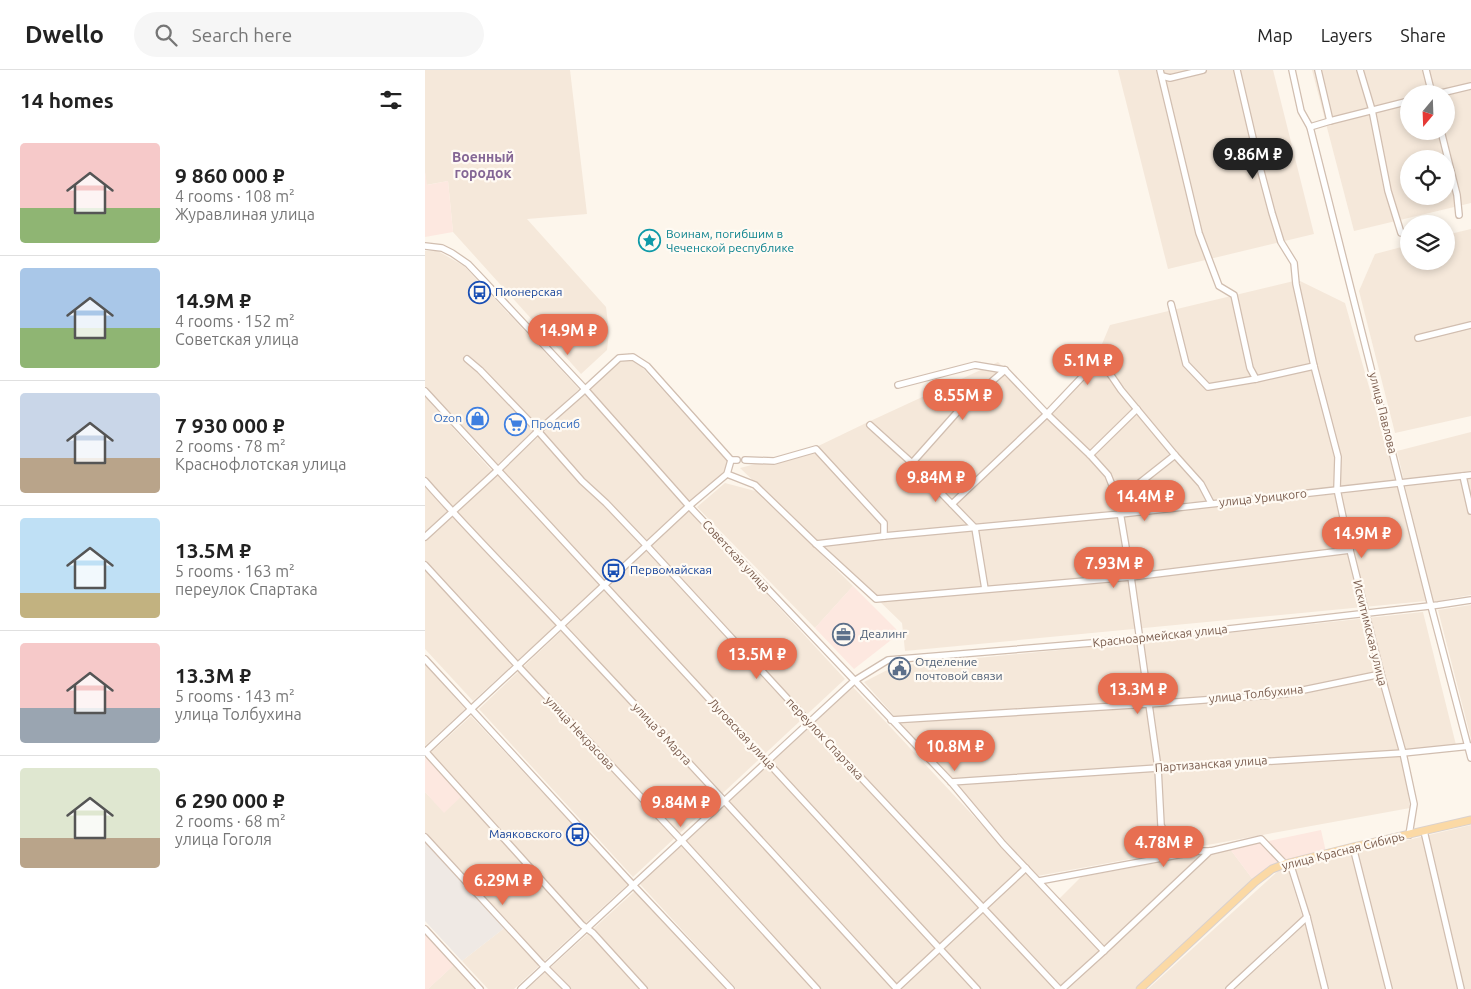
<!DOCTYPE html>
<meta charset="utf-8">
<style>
:root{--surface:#fff;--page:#f6f6f6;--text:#222;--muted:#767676;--line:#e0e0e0;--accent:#e76f51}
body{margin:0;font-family:Ubuntu,sans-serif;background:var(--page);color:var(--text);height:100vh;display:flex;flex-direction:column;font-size:19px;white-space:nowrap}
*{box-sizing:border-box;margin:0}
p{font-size:16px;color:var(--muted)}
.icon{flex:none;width:28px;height:28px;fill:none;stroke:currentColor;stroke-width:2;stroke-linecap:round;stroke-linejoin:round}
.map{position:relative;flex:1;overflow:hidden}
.panel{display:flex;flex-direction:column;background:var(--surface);width:425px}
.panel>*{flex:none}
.needle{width:32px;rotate:199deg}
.controls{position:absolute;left:975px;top:15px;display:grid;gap:10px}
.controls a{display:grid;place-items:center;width:55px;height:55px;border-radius:50%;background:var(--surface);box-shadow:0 2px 8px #0003;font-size:25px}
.price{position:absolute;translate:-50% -42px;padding:0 11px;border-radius:18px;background:var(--accent);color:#fff;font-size:16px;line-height:32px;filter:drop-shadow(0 1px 2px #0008)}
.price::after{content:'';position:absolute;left:50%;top:30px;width:15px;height:11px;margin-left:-8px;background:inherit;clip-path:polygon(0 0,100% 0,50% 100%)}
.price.selected{background:#222;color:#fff}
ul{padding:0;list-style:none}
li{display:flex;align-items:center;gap:15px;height:125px;padding:0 20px}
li+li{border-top:1px solid var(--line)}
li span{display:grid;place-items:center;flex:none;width:140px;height:100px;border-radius:5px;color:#555}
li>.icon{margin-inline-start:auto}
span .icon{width:60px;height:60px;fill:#fffc;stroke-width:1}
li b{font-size:21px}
h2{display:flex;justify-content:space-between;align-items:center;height:60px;padding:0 20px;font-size:21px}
header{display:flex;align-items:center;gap:30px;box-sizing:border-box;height:70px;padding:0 25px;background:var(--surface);border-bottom:1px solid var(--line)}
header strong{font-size:24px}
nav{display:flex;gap:28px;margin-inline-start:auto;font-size:18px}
.search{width:350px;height:45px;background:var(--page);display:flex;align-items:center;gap:12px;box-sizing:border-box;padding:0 18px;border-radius:28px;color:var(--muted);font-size:19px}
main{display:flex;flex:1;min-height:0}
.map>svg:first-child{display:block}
</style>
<header>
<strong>Dwello</strong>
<div class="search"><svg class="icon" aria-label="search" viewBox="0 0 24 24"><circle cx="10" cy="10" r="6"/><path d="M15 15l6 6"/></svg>Search here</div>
<nav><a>Map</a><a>Layers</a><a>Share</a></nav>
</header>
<main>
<section class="panel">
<h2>14 homes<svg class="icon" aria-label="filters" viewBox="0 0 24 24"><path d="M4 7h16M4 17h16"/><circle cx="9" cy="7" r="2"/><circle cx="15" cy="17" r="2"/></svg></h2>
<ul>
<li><span style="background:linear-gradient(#f6c9c9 65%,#8fb573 0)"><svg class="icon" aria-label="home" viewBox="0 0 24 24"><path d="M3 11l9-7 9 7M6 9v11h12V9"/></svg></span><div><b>9 860 000 ₽</b><p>4 rooms · 108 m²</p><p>Журавлиная улица</p></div></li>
<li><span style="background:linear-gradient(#a9c7e8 60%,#8fb573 0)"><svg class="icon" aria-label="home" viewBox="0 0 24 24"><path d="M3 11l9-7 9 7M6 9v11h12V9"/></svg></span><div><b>14.9M ₽</b><p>4 rooms · 152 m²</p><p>Советская улица</p></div></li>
<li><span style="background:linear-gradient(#c9d6e8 65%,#b9a48a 0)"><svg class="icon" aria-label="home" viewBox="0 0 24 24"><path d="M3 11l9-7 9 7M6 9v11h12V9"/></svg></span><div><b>7 930 000 ₽</b><p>2 rooms · 78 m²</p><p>Краснофлотская улица</p></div></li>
<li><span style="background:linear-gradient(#bfe0f5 75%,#c2b280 0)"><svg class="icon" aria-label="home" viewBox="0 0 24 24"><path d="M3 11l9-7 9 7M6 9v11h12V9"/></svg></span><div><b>13.5M ₽</b><p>5 rooms · 163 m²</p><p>переулок Спартака</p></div></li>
<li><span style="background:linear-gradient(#f6c9c9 65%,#9aa5b1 0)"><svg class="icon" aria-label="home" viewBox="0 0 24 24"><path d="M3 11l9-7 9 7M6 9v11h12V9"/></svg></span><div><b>13.3M ₽</b><p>5 rooms · 143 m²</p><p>улица Толбухина</p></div></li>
<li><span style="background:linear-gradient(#dfe7d0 70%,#b9a48a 0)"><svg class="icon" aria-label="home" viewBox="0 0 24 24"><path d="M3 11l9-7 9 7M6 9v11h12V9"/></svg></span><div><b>6 290 000 ₽</b><p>2 rooms · 68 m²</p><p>улица Гоголя</p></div></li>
</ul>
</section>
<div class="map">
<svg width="1046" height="919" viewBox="0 0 1046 919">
<rect width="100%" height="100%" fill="#fdf6ec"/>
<g fill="#f5e8da" fill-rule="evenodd">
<polygon points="0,0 145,0 162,144 102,149 181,237 184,262 182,280 156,304 28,162 23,111 1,115 0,102"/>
<polygon points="693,0 848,0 889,164 743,199"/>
<path d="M 887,0 L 1046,0 L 1046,133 L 929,161 ZM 984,24 L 1021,24 L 1021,61 L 984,61 ZM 984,89 L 1021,89 L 1021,126 L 984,126 Z"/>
<polygon points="1046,159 1046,346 970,363 934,221 950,184 984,175 984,191 1021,191 1021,165"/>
<polygon points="0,181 13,181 39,196 154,319 72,395 0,316"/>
<polygon points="873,210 920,233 971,411 392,472 315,398 385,380 441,353 573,292 626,344 664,305 685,255"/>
<polygon points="204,283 306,395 48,631 0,579 0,471"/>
<polygon points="0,327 67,401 0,463"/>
<polygon points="1046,362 1046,525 1007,532 972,381"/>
<polygon points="300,413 334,422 428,516 390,558 272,437"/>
<polygon points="974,415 1001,531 480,581 477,553 396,475"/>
<polygon points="264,440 420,609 208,807 54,639"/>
<polygon points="1046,535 1046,669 1013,540"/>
<polygon points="998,542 1031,675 977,680 985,738 612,806 439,612 470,596 737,570"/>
<polygon points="0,594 40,639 0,676"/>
<polygon points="428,617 597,798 466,919 311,919 215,814"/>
<polygon points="46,646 203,814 89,919 63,919 37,891 82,856 0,768 0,722 19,742 2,686"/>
<polygon points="1046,755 1046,919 903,919 869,797"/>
<polygon points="805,779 829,811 710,919 475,919 601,803 631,832 656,807"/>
<polygon points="862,797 878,849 800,919 723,919 852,802"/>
<polygon points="211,820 301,919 102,919"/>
<polygon points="880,854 897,919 810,919"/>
<polygon points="29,895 52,919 3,919"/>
</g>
<g fill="#fde8e0">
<polygon points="0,102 2,115 23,111 28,162 0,167"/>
<polygon points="428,516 475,563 429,599 390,558"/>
<polygon points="2,686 38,725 19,743 0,722 0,689"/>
<polygon points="896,760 901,782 850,793 829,811 805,779"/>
<polygon points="0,864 29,895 3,919 0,919"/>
</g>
<polygon fill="#efe9e4" points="0,768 82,856 37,891 0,851"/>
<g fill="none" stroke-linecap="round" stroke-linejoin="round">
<defs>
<g id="minor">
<polyline points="735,0 774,163 794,216 809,225 825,298 831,309"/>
<polyline points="812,0 834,94 847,143 856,172 869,193 871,214 889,296 913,387 912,419 925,480 956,604 978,683 989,734 984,765"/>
<polyline points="867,0 876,41 885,57 1006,536 1046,688"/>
<polyline points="893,0 905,51"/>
<polyline points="935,0 947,40 963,121 976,163"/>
<polyline points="1001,0 1007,24"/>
<polyline points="737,6 745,8 778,0"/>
<polyline points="1012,24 1046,16"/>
<polyline points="885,57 905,51 984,31"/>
<polyline points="1016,61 1032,125 1034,145"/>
<polyline points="0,176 17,178 27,183 43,194 61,213 160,319 264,436 526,712 578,774 679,881"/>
<polyline points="746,234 761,294 783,317 831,309 889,296"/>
<polyline points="993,268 1046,255"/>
<polyline points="42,289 55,300 106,353 157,411 181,433 222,476 384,652 634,919"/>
<polyline points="580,300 622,344 665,385 683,405 693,430 706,507 733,698 736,755 741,765 774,781"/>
<polyline points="473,315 550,295 580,300"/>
<polyline points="0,321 552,919"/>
<polyline points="445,355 487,393 550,458 560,519"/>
<polyline points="665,385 712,339"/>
<polyline points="320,390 349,391 391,379 459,453 459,466"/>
<polyline points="487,393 535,339 580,300"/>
<polyline points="302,404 330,415 391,474 451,529 706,507 925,480"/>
<polyline points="1038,406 1046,441"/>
<path d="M 0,411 C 50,468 104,521 156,577 C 262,690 367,804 472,919"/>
<polyline points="693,430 750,385"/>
<polyline points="527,434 622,344 658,306 666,299 681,298 696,320 750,385 776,414 786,433"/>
<polyline points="0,467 73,400 113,361 155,324 194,288 208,287 222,296 306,390"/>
<polyline points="391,474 459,466 696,444 1046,405"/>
<polyline points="0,495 93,596 257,771 392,919"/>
<polyline points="0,589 209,816 306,919"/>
<polyline points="466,650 724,634 859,624 956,604"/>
<polyline points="0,681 157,855 168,863 219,919"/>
<polyline points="0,682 264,436 302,404 306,390 312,390"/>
<polyline points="526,712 733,698 978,683 1046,676"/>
<polyline points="999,761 1036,919"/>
<polyline points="0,767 116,893 142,919"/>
<polyline points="928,777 964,919"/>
<polyline points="865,793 882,847 900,919"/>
<polyline points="614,811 774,781 786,781 836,769 860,794"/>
<polyline points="0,859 55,919"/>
<polyline points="96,919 429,611 463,590 715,569 1013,535 1046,530"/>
<polyline points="471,919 601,798"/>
<polyline points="637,919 679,881 785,781"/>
<polyline points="804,919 882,847"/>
</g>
<polyline id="major" points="715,919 830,812 847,799 860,794 928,777 1046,750"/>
</defs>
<use href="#minor" stroke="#d1beb0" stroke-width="8"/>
<use href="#major" stroke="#dad1cd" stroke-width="9"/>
<use href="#minor" stroke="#fff" stroke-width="5.5"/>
<use href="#major" stroke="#fbd9a5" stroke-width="7"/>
</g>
<defs>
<symbol id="sight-ring" viewBox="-11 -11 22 22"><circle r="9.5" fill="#fffaf3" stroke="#0f9aa8" stroke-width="1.5"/><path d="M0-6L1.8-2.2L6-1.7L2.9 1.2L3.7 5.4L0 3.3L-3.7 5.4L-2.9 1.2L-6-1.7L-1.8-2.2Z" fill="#0f9aa8"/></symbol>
<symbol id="bus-ring" viewBox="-11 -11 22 22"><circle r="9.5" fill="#fffaf3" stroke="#1a4fb4" stroke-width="1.5"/><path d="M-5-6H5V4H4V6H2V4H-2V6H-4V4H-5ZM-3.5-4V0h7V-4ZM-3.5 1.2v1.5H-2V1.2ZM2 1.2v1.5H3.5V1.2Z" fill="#1a4fb4"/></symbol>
<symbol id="shop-ring" viewBox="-11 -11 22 22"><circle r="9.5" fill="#fffaf3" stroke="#3f7fe0" stroke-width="1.5"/><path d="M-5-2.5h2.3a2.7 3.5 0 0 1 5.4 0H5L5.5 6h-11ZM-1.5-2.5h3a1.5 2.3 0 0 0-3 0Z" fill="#3f7fe0"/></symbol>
<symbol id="supermarket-ring" viewBox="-11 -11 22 22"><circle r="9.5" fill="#fffaf3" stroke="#3f7fe0" stroke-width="1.5"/><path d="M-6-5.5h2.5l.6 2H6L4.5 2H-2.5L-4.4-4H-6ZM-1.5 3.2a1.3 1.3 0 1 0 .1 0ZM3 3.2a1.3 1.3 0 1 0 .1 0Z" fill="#3f7fe0"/></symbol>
<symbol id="office-ring" viewBox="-11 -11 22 22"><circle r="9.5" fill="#fffaf3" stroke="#5c6f8a" stroke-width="1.5"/><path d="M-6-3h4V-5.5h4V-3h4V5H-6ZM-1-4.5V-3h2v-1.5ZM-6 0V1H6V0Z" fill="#5c6f8a"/></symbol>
<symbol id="civic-ring" viewBox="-11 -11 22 22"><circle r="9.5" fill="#fffaf3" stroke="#5c6f8a" stroke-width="1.5"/><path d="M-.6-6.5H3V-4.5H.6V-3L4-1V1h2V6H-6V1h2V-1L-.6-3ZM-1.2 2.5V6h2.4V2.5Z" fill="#5c6f8a"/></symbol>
</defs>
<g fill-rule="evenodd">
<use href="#sight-ring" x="212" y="158" width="25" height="25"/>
<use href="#bus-ring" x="42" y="210" width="25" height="25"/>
<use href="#shop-ring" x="40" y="336" width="25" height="25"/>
<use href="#supermarket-ring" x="78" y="342" width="25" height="25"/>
<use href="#bus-ring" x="176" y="488" width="25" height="25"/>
<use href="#office-ring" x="406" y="552" width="25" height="25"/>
<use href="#civic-ring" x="462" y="586" width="25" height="25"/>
<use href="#bus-ring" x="140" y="752" width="25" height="25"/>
</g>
<g text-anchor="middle" stroke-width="4.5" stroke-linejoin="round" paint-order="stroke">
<g font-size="12" fill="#0d838f" stroke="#fffaf3" text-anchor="start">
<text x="241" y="168">Воинам, погибшим в<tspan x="241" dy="14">Чеченской республике</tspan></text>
</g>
<g font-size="12" fill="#164399" stroke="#fffaf3" text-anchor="start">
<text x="70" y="226">Пионерская</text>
<text x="205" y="504">Первомайская</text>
<text x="137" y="768" text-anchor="end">Маяковского</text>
</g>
<g font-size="12" fill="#7a5c4d" stroke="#fffaf3">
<text transform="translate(958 343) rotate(76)" y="4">улица Павлова</text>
<text transform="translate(838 428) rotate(-6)" y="4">улица Урицкого</text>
<text transform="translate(311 486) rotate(47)" y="4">Советская улица</text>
<text transform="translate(945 563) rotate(76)" y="4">Искитимская улица</text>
<text transform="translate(735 566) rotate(-6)" y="4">Красноармейская улица</text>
<text transform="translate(831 624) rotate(-6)" y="4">улица Толбухина</text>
<text transform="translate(155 663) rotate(47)" y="4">улица Некрасова</text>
<text transform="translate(237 664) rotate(47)" y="4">улица 8 Марта</text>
<text transform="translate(317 664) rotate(47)" y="4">Луговская улица</text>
<text transform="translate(400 669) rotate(47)" y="4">переулок Спартака</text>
<text transform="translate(786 694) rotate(-4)" y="4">Партизанская улица</text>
<text transform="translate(918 781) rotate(-14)" y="4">улица Красная Сибирь</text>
</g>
<g font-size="12" fill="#366cbe" stroke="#fffaf3" text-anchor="end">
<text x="37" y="352">Ozon</text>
<text x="106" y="358" text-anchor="start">Продсиб</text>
</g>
<g font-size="12" fill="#4e5e75" stroke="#fffaf3" text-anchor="start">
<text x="435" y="568">Деалинг</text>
<text x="490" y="596">Отделение<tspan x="490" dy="14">почтовой связи</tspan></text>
</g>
<g font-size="14" font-weight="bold" fill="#846695" stroke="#fffaf3">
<text x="58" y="92">Военный<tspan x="58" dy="16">городок</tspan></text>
</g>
</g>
</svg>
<div class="controls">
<a><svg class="needle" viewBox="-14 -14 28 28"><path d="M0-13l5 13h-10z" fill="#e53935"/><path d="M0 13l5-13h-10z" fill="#767676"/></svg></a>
<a><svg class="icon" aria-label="locate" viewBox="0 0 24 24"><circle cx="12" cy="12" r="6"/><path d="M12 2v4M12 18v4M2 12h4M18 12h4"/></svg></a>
<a><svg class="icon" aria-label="layers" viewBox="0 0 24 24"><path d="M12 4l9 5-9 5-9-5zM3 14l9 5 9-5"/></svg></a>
</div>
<b class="price selected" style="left:828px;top:110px">9.86M ₽</b>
<b class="price" style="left:143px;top:286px">14.9M ₽</b>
<b class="price" style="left:663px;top:316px">5.1M ₽</b>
<b class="price" style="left:538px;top:351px">8.55M ₽</b>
<b class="price" style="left:511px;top:433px">9.84M ₽</b>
<b class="price" style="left:720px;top:452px">14.4M ₽</b>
<b class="price" style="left:937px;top:489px">14.9M ₽</b>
<b class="price" style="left:689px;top:519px">7.93M ₽</b>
<b class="price" style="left:332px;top:610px">13.5M ₽</b>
<b class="price" style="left:713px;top:645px">13.3M ₽</b>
<b class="price" style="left:530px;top:702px">10.8M ₽</b>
<b class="price" style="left:256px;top:758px">9.84M ₽</b>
<b class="price" style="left:739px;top:798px">4.78M ₽</b>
<b class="price" style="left:78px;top:836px">6.29M ₽</b>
</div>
</main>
